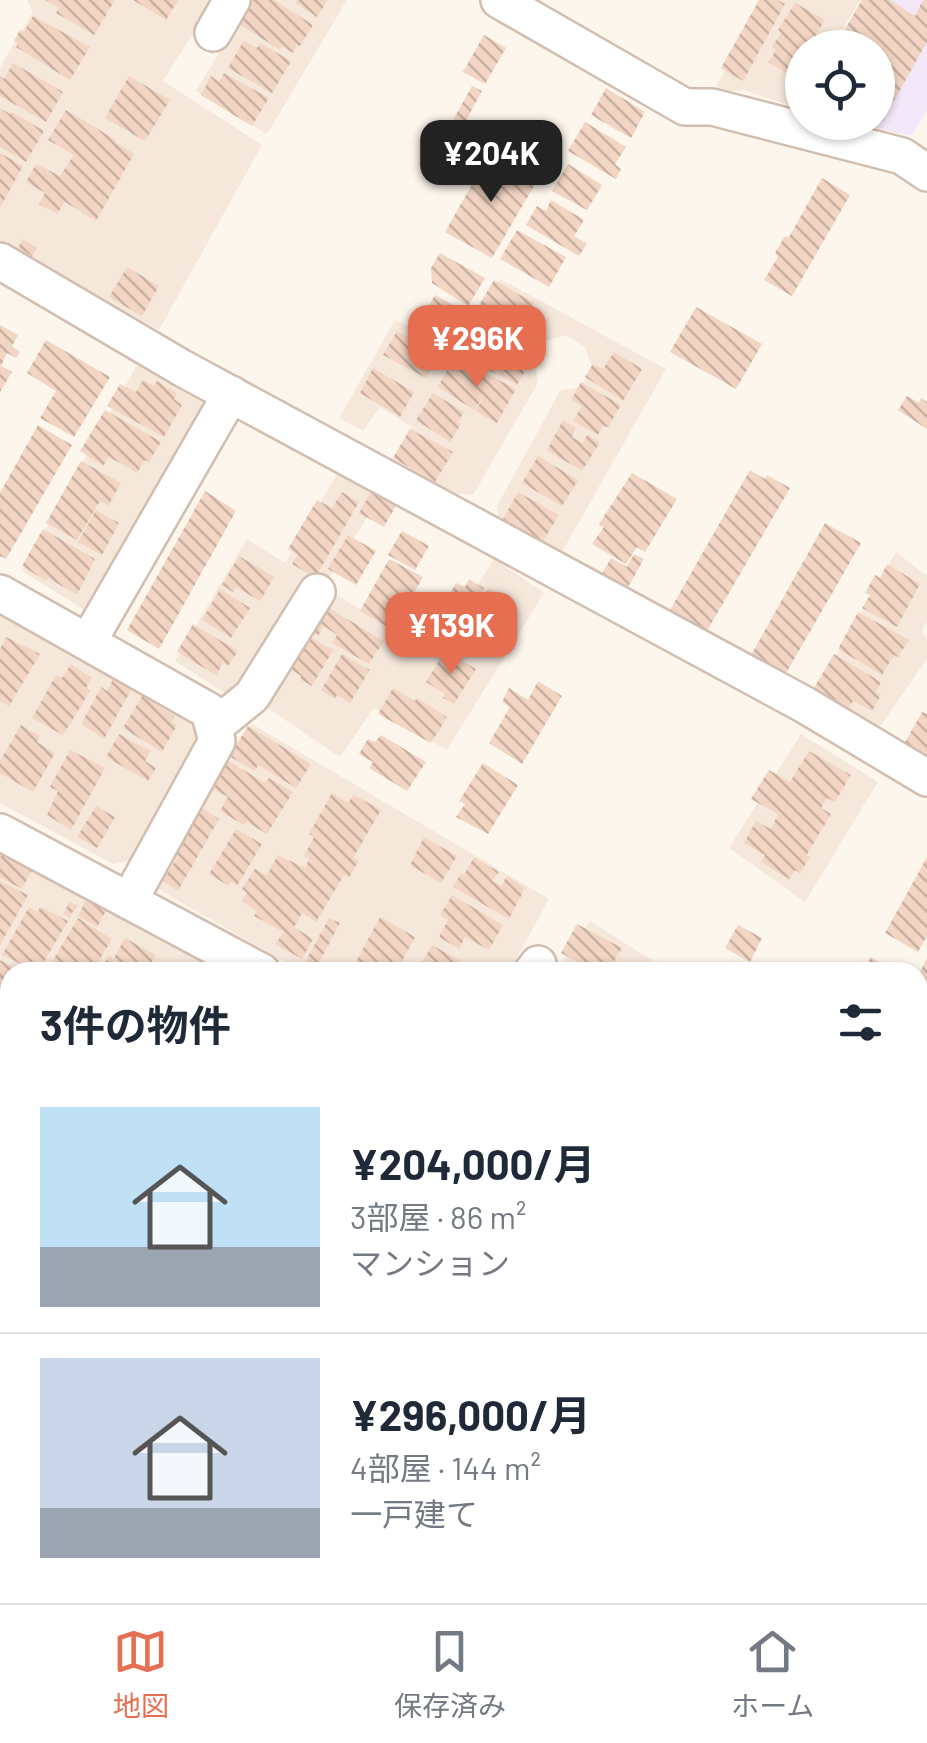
<!DOCTYPE html>
<html lang="ja">
<meta charset="utf-8">
<style>
:root{--surface:#fff;--page:#f6f6f7;--text:#1f2937;--muted:#747a83;--line:#e0e1e3;--accent:#e76f51}
body{margin:0;font-family:Barlow,"Noto Sans JP",sans-serif;background:var(--page);color:var(--text);height:100vh;display:flex;flex-direction:column;font-size:38px;white-space:nowrap}
*{box-sizing:border-box;margin:0}
p{font-size:32px;color:var(--muted)}
.icon{flex:none;width:55px;height:55px;fill:none;stroke:currentColor;stroke-width:2;stroke-linecap:round;stroke-linejoin:round}
.map{position:relative;flex:1;overflow:hidden}
.side{position:absolute;left:0px;top:962px;width:928px;height:642px;display:flex;flex-direction:column;background:var(--surface);border-radius:30px 30px 0 0;box-shadow:0 2px 8px #0004}
.side>*{flex:none}
.buttons{position:absolute;left:785px;top:30px;display:grid;gap:20px}
.buttons a{display:grid;place-items:center;width:110px;height:110px;border-radius:50%;background:var(--surface);box-shadow:0 2px 8px #0004;font-size:50px}
.price{position:absolute;translate:-50% -85px;padding:0 22px;border-radius:20px;background:var(--accent);color:#fff;font-size:32px;line-height:65px;filter:drop-shadow(0 2px 5px #0008)}
.price::after{content:'';position:absolute;left:50%;top:60px;width:30px;height:22px;margin-left:-15px;background:inherit;clip-path:polygon(0 0,100% 0,50% 100%)}
.price.on{background:#222;color:#fff}
ul{padding:0;list-style:none}
li{display:flex;align-items:center;gap:30px;height:250px;padding:0 40px}
li+li{border-top:2px solid var(--line)}
li span{display:grid;place-items:center;flex:none;width:280px;height:200px;border-radius:0px;color:#555}
li>.icon{margin-inline-start:auto}
span .icon{width:120px;height:120px;fill:#fffc;stroke-width:1}
li b{font-size:42px}
h2{display:flex;justify-content:space-between;align-items:center;height:120px;padding:0 40px;font-size:42px}
.dock{display:flex;justify-content:space-around;align-items:center;height:140px;border-top:2px solid var(--line);background:var(--surface);font-size:28px;color:var(--muted)}
.dock a{display:grid;justify-items:center;gap:5px}
.dock .on{color:var(--accent)}
.map>svg:first-child{display:block}
</style>
<div class="map">
<svg width="927" height="1603" viewBox="0 0 927 1603">
<defs>
<pattern id="building-back-hatch" width="6" height="6" patternUnits="userSpaceOnUse" patternTransform="scale(2.5)"><rect width="6" height="6" fill="#f3d5c3"/><path d="M-1 5l2 2M0 0l6 6M5-1l2 2" fill="none" stroke="#cab0a1"/></pattern>
</defs>
<rect width="100%" height="100%" fill="#fdf6ec"/>
<g fill="#f5e8da">
<polygon points="27,0 214,0 163,81 262,145 159,330 0,243 0,67 33,12"/>
<polygon points="251,0 347,0 267,134 196,91"/>
<polygon points="766,0 860,0 832,47 802,48 802,99 798,108 743,90 718,93 717,84"/>
<polygon points="500,279 666,369 558,559 499,529 497,506 560,391 581,387 592,367 585,347 565,335 544,342 534,362 538,383 473,495 444,492 391,464 412,427 380,407 363,431 339,418 395,320 458,351"/>
<polygon points="137,365 208,405 86,611 22,571"/>
<polygon points="340,469 381,495 326,583 308,573 238,689 224,693 175,661 247,539 285,563"/>
<polygon points="896,552 927,576 927,622 922,630 927,640 927,659 881,725 867,731 813,697"/>
<polygon points="494,559 544,593 447,750 374,708 340,757 262,704 328,590 434,653"/>
<polygon points="0,607 194,718 200,742 133,860 113,864 0,803"/>
<polygon points="252,724 549,899 509,972 302,972 151,885"/>
<polygon points="801,734 878,782 805,902 729,848"/>
<polygon points="0,849 227,972 10,972 10,1080 0,1075"/>
<polygon points="590,921 670,972 556,972"/>
</g>
<polygon fill="#f3e8fa" points="877,0 927,0 927,111 911,136 853,123 878,122"/>
<g fill="url(#building-back-hatch)">
<polygon points="45,0 115,0 94,35 56,13 59,8"/>
<polygon points="133,0 178,0 166,20"/>
<polygon points="244,0 274,0 313,25 300,46 297,45 293,53 282,46 280,50 231,19"/>
<polygon points="297,0 328,0 317,17 296,3"/>
<polygon points="759,0 778,0 785,4 743,81 721,68"/>
<polygon points="862,0 890,0 915,16 923,0 927,0 927,42 882,122 878,119 878,48 834,48"/>
<polygon points="795,3 825,20 808,48 802,48 802,57 791,76 768,62 776,50 772,47 781,33 778,30"/>
<polygon points="33,16 90,47 70,80 16,47 18,43 14,41 20,30 24,32"/>
<polygon points="484,35 506,48 485,84 463,72"/>
<polygon points="244,40 257,48 260,43 291,61 272,93 228,68"/>
<polygon points="13,63 63,92 46,122 0,96 0,76 4,79"/>
<polygon points="224,73 269,98 252,126 201,95 211,76 219,82"/>
<polygon points="129,76 170,100 145,141 105,118"/>
<polygon points="472,86 482,91 444,161 433,156"/>
<polygon points="606,88 645,112 631,138 591,115"/>
<polygon points="0,108 10,114 12,112 44,131 26,162 0,147"/>
<polygon points="66,110 116,140 115,142 134,154 96,221 65,202 57,214 39,204 45,193 26,182 36,164 60,176 74,155 48,140"/>
<polygon points="585,122 626,147 615,164 621,169 616,179 568,151"/>
<polygon points="491,151 538,179 492,258 445,232"/>
<polygon points="0,153 23,166 0,208"/>
<polygon points="568,164 602,185 587,210 552,191"/>
<polygon points="822,178 850,195 792,296 764,280 778,257 775,253 785,236 789,237"/>
<polygon points="551,200 584,220 574,236 587,244 579,256 526,225 537,206 546,211"/>
<polygon points="517,230 566,257 549,287 500,259"/>
<polygon points="23,239 37,248 32,256 18,248"/>
<polygon points="440,253 485,278 468,306 432,283 431,268"/>
<polygon points="127,267 159,286 142,316 109,297"/>
<polygon points="494,280 534,303 519,327 513,323 507,331 475,312"/>
<polygon points="435,295 466,312 448,345 412,325 420,311 424,314"/>
<polygon points="696,307 762,344 736,389 670,352"/>
<polygon points="470,320 505,341 501,347 510,353 511,351 504,347 508,339 522,346 517,354 524,373 517,385 498,374 507,358 496,374 454,349"/>
<polygon points="0,325 18,335 12,346 20,352 16,358 7,353 1,366 12,372 0,392"/>
<polygon points="397,331 438,353 426,378 383,355"/>
<polygon points="46,340 110,377 74,437 40,418 56,391 27,373"/>
<polygon points="614,352 642,369 623,401 585,377 593,364 603,369"/>
<polygon points="454,357 516,389 497,423 475,411 486,393 474,410 438,387"/>
<polygon points="373,368 414,392 400,417 360,393"/>
<polygon points="143,380 154,386 157,381 177,393 174,399 182,405 164,437 107,406 120,384 136,392"/>
<polygon points="581,382 621,405 608,427 603,426 598,435 573,421 582,406 571,400"/>
<polygon points="433,393 464,412 458,422 461,424 450,442 416,420"/>
<polygon points="907,396 919,403 921,398 927,402 927,429 898,410"/>
<polygon points="105,410 161,442 149,462 145,460 137,473 109,457 103,466 80,451"/>
<polygon points="563,420 576,428 572,437 583,443 587,435 600,442 582,471 547,450"/>
<polygon points="38,425 72,445 6,559 0,556 0,493"/>
<polygon points="410,429 453,452 435,482 393,458"/>
<polygon points="538,456 578,480 562,506 522,483"/>
<polygon points="81,461 121,483 108,506 100,501 77,540 46,523"/>
<polygon points="750,470 765,479 767,475 790,488 704,636 681,623 684,618 670,610"/>
<polygon points="632,473 677,499 645,552 637,547 626,564 592,544 604,527 599,524"/>
<polygon points="372,490 397,504 384,527 359,513"/>
<polygon points="205,491 236,511 159,649 127,630"/>
<polygon points="342,492 359,502 315,578 292,564 298,555 288,549 317,500 332,508"/>
<polygon points="518,492 559,515 543,541 503,519"/>
<polygon points="96,510 119,523 102,555 78,542"/>
<polygon points="825,523 861,543 785,675 750,657"/>
<polygon points="43,529 95,559 77,595 48,578 46,581 22,566"/>
<polygon points="402,531 429,546 415,570 388,555"/>
<polygon points="348,535 376,551 356,585 328,569"/>
<polygon points="634,554 644,559 624,594 599,579 611,558 627,567"/>
<polygon points="239,556 274,577 260,601 236,587 233,592 222,585"/>
<polygon points="389,559 423,577 393,630 360,611"/>
<polygon points="887,564 920,584 897,627 862,608 870,595 865,593 875,575 880,578"/>
<polygon points="469,579 484,588 452,646 428,631 456,583 465,587"/>
<polygon points="489,588 507,599 505,604 510,608 482,656 473,651 469,657 455,649"/>
<polygon points="220,589 250,608 231,638 202,620"/>
<polygon points="316,595 331,604 329,607 332,610 384,641 369,664 332,643 337,635 324,626 318,636 300,625"/>
<polygon points="858,612 909,640 898,657 894,655 882,675 838,649"/>
<polygon points="193,624 238,651 228,666 223,663 216,675 177,652"/>
<polygon points="307,635 333,650 312,686 300,679 301,676 286,667"/>
<polygon points="6,637 40,654 9,706 0,701 0,649"/>
<polygon points="445,651 476,669 454,704 443,698 445,694 426,682"/>
<polygon points="342,654 370,670 350,703 337,695 335,699 321,690"/>
<polygon points="834,654 881,682 876,692 881,695 872,711 853,701 849,708 814,688"/>
<polygon points="71,664 92,678 86,688 90,691 63,735 32,718 56,675 62,678"/>
<polygon points="113,679 131,690 104,739 81,724 101,687 107,691"/>
<polygon points="538,681 562,696 522,764 489,743 510,707 502,702 509,688 528,700"/>
<polygon points="393,688 415,701 417,698 447,717 431,743 378,714"/>
<polygon points="142,696 175,716 172,722 177,725 162,752 123,728"/>
<polygon points="922,712 927,714 927,758 904,744"/>
<polygon points="21,725 40,736 37,742 55,753 33,792 0,773 0,761"/>
<polygon points="248,726 311,764 296,788 258,765 255,771 229,756"/>
<polygon points="119,734 150,751 145,761 156,768 148,781 106,757"/>
<polygon points="381,735 426,762 407,791 369,768 373,762 359,754 368,739 375,742"/>
<polygon points="70,750 105,768 71,830 47,815 58,791 50,787"/>
<polygon points="809,751 851,775 835,802 827,798 821,808 831,814 806,856 810,857 800,873 795,870 789,879 761,862 765,855 744,843 756,821 771,829 778,814 751,799 769,770 790,782"/>
<polygon points="225,759 265,783 269,778 293,792 267,834 247,822 244,825 220,811 228,797 207,786"/>
<polygon points="483,763 518,785 488,834 456,817 465,804 459,801"/>
<polygon points="332,793 348,803 354,795 381,810 353,858 359,860 349,878 344,875 316,922 302,913 294,927 313,939 302,959 275,944 284,932 254,916 257,911 242,901 247,893 242,889 255,869 267,875 278,855 305,868 309,859 304,856 314,837 309,834"/>
<polygon points="194,803 219,819 178,891 162,881 178,857 166,850"/>
<polygon points="96,806 115,817 97,848 77,837"/>
<polygon points="236,829 262,844 237,886 231,882 229,886 209,874"/>
<polygon points="424,837 457,856 441,883 410,865"/>
<polygon points="2,854 32,870 22,889 0,877 0,858"/>
<polygon points="474,857 499,872 492,881 501,886 507,876 525,888 509,919 453,887 461,873 464,875"/>
<polygon points="927,857 927,936 918,952 885,933"/>
<polygon points="0,881 28,895 0,945"/>
<polygon points="452,895 503,925 489,950 465,937 459,949 439,937 448,920 440,915"/>
<polygon points="87,898 107,909 97,927 78,916"/>
<polygon points="70,901 78,906 71,914 71,918 63,914"/>
<polygon points="29,907 37,912 41,907 68,921 38,972 2,955"/>
<polygon points="380,917 415,937 396,972 362,972 353,967"/>
<polygon points="78,918 112,939 92,972 46,972"/>
<polygon points="329,918 340,923 315,970 304,964"/>
<polygon points="577,924 622,948 608,972 579,972 583,965 561,953"/>
<polygon points="738,925 762,938 750,962 725,948"/>
<polygon points="125,938 156,955 146,972 104,972 106,970 102,967 109,956 114,958"/>
<polygon points="432,945 480,972 420,972 417,971"/>
<polygon points="871,957 897,972 862,972"/>
<polygon points="927,958 927,994 918,989 918,976"/>
<polygon points="0,960 22,972 10,972 10,1022 0,1039"/>
<polygon points="918,997 927,1002 927,1043 918,1038"/>
<polygon points="10,1040 10,1068 0,1062 0,1057"/>
<polygon points="3,1153 10,1156 10,1188 0,1182 0,1158"/>
<polygon points="0,1200 10,1206 10,1231 7,1236 0,1231"/>
<polygon points="927,1239 927,1299 918,1294 918,1256"/>
<polygon points="10,1421 10,1481 0,1498 0,1437"/>
<polygon points="918,1463 927,1469 927,1504 921,1515 918,1513"/>
<polygon points="589,1595 616,1595 625,1600 624,1603 584,1603"/>
<polygon points="716,1595 775,1595 771,1603 731,1603"/>
</g>
<g fill="none" stroke-linecap="round" stroke-linejoin="round">
<defs>
<g id="minor">
<polyline points="499,0 685,107 712,107 902,156 927,173"/>
<polyline points="213,33 232,0"/>
<polyline points="0,261 182,368 805,705 927,778"/>
<polyline points="0,593 209,711 217,741 129,901"/>
<polyline points="88,642 231,394"/>
<polyline points="214,727 252,696 317,592"/>
<polyline points="0,832 262,972"/>
<polyline points="532,972 538,964"/>
<polyline points="0,1093 10,1098"/>
<polyline points="918,1195 927,1179"/>
<polyline points="918,1322 927,1327"/>
<polyline points="277,1603 282,1595"/>
</g>
</defs>
<use href="#minor" stroke="#d1beb0" stroke-width="40"/>
<g stroke="#d9b8a5" stroke-width="6" stroke-dasharray="2.5 8" stroke-linecap="butt">
<polyline points="0,1363 10,1368"/>
<polyline points="419,1595 430,1603"/>
</g>
<use href="#minor" stroke="#fff" stroke-width="35"/>
</g>
</svg>
<div class="buttons">
<a><svg class="icon" aria-label="locate" viewBox="0 0 24 24"><circle cx="12" cy="12" r="6"/><path d="M12 2v4M12 18v4M2 12h4M18 12h4"/></svg></a>
</div>
<b class="price on" style="left:491px;top:205px">¥204K</b>
<b class="price" style="left:477px;top:390px">¥296K</b>
<b class="price" style="left:451px;top:677px">¥139K</b>
<section class="side">
<h2>3件の物件<svg class="icon" aria-label="filters" viewBox="0 0 24 24"><path d="M4 7h16M4 17h16"/><circle cx="9" cy="7" r="2"/><circle cx="15" cy="17" r="2"/></svg></h2>
<ul>
<li><span style="background:linear-gradient(#bfe0f5 70%,#9aa5b1 0)"><svg class="icon" aria-label="home" viewBox="0 0 24 24"><path d="M3 11l9-7 9 7M6 9v11h12V9"/></svg></span><div><b>¥204,000/月</b><p>3部屋 · 86 m²</p><p>マンション</p></div></li>
<li><span style="background:linear-gradient(#c9d6e8 75%,#9aa5b1 0)"><svg class="icon" aria-label="home" viewBox="0 0 24 24"><path d="M3 11l9-7 9 7M6 9v11h12V9"/></svg></span><div><b>¥296,000/月</b><p>4部屋 · 144 m²</p><p>一戸建て</p></div></li>
</ul>
</section>
</div>
<nav class="dock">
<a class="on"><svg class="icon" aria-label="map" viewBox="0 0 24 24"><path d="M3 6l6-2 6 2 6-2v14l-6 2-6-2-6 2zM9 4v14M15 6v14"/></svg>地図</a>
<a><svg class="icon" aria-label="saved" viewBox="0 0 24 24"><path d="M7 4h10v16l-5-4-5 4z"/></svg>保存済み</a>
<a><svg class="icon" aria-label="home" viewBox="0 0 24 24"><path d="M3 11l9-7 9 7M6 9v11h12V9"/></svg>ホーム</a>
</nav>
